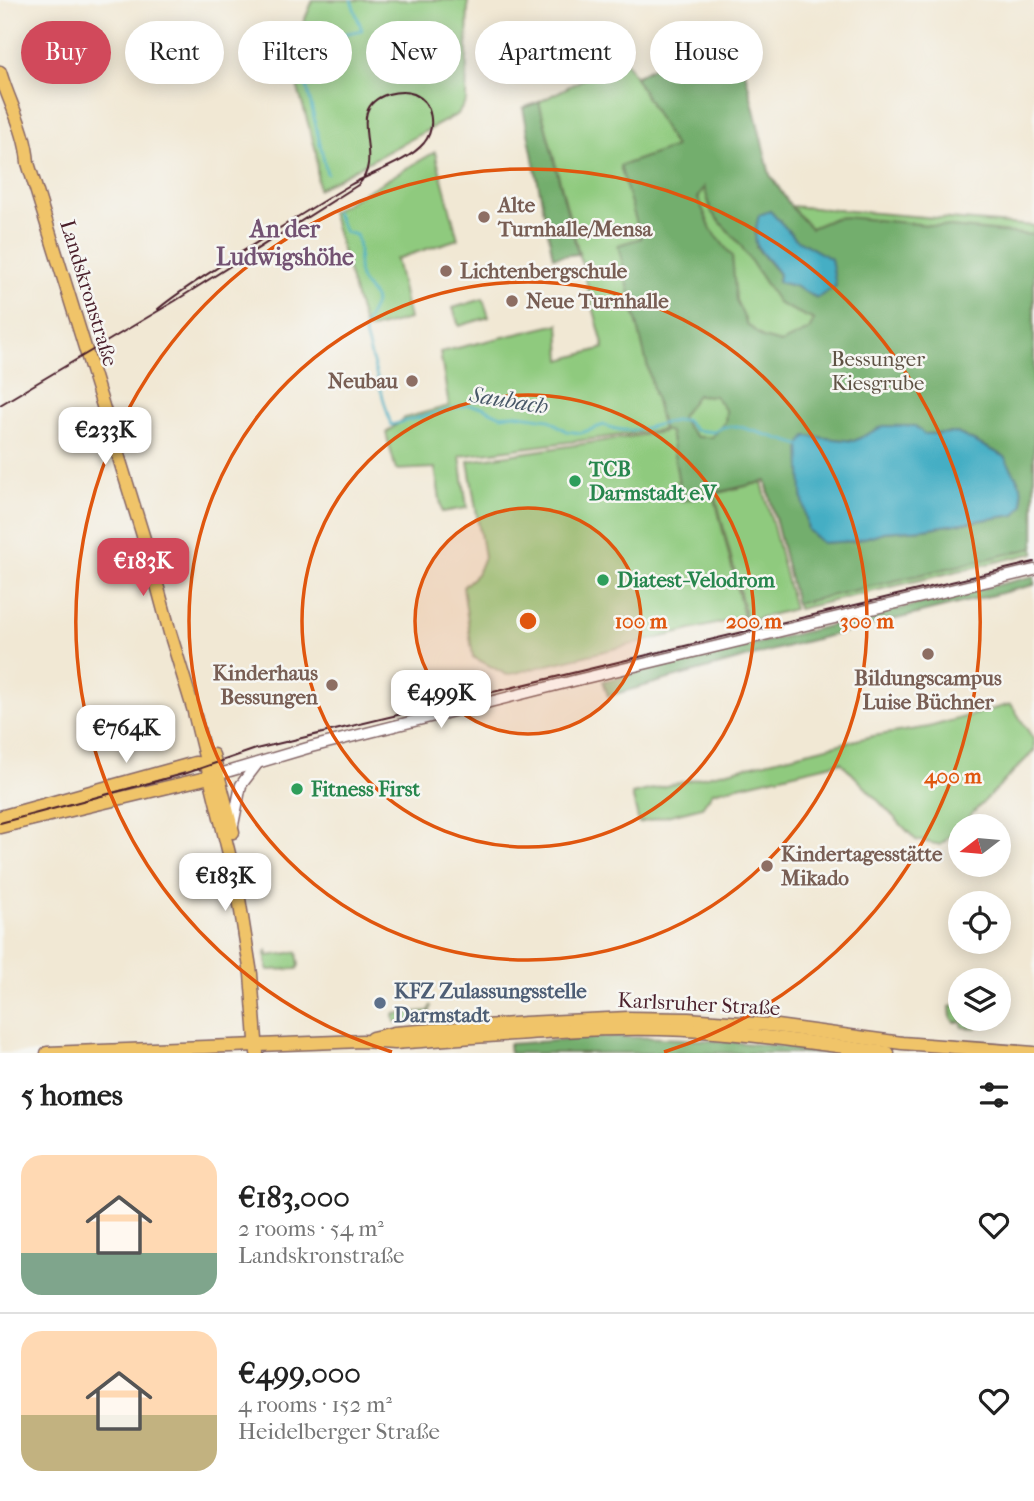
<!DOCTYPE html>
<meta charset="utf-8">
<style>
:root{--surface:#fff;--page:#f6f6f6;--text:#222;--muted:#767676;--line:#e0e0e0;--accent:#d1495b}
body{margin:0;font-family:"IM FELL French Canon",serif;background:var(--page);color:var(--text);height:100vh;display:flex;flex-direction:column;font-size:26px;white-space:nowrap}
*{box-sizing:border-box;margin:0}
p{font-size:23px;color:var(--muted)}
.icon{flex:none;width:38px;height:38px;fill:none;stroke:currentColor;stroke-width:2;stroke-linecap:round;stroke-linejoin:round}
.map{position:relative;height:1053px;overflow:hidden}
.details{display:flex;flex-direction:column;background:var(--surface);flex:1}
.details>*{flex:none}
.top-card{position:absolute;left:21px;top:21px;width:992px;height:63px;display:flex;gap:14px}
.needle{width:46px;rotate:254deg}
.controls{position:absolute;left:948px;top:814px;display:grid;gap:14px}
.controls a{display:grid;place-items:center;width:63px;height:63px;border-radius:50%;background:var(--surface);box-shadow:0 4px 18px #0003;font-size:35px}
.price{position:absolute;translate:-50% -60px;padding:0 16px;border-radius:14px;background:#fff;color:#222;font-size:23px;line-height:46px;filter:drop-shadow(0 2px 4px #0008)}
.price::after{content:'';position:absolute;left:50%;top:42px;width:21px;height:16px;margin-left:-10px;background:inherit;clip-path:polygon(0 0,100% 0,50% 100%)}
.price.current{background:var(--accent);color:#fff}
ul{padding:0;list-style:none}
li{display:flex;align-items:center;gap:21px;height:175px;padding:0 21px}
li+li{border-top:2px solid var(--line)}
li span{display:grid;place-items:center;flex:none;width:196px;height:140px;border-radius:21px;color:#555}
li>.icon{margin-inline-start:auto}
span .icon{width:84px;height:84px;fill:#fffc;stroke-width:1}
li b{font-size:30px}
h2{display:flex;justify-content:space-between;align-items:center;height:84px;padding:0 21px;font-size:30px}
.pill{padding:0 24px;border-radius:32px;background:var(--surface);box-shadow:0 4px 18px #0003;font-size:24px;line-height:63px}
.pill.current{background:var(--accent);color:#fff}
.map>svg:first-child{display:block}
</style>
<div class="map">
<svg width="1034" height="1053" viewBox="0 0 1034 1053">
<rect width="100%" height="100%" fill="#f6f6f2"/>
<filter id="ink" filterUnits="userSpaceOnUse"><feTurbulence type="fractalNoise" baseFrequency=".0143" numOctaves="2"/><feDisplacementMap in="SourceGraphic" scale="14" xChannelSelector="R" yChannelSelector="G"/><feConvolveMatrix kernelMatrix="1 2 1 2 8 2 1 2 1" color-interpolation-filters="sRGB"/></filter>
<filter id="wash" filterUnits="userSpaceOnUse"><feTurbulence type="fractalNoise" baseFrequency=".00686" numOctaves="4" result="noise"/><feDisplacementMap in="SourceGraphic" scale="28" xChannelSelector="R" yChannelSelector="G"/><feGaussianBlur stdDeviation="1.57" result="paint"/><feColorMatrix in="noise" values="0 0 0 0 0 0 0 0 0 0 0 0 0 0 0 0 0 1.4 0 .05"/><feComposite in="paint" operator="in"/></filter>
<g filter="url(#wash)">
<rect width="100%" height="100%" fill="#f1e8d4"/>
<g fill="#8fca7e" stroke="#6c7454" stroke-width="2">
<polygon points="313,0 468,0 466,101 458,114 318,189 316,151 297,85 278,53 296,40"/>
<polygon points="624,58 675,147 700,203 698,198 704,187 709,200 774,180 790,206 1034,226 1034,553 798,609 765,478 693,498 714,494 744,617 507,675 473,657 463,587 477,574 484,557 468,461 663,432 663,430 460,456 467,508 442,512 435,468 396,470 386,433 405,418 449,406 440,352 559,324 561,360 604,348 539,102"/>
<polygon points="435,152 458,239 396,259 409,319 368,330 364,325 331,212"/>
<polygon points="483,299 489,317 459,326 453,308"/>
<polygon points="762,482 794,609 747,621 715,494"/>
<polygon points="1011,704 1034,740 1034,751 941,845 916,840 841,762 713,792 702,807 639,823 632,794 873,736 929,727"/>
<polygon points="267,951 268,956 297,952 299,965 297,969 268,970 265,954"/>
<polygon points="961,1003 961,1018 982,1019 976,1028 962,1027 962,1022 954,1022 951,1018 950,1007"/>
<polygon points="431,1005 428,1020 395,1022 394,1014 429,1011"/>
</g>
<g fill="#73ae6d" stroke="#5e664c" stroke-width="2" fill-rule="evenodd">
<path d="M 725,28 L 738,43 L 770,175 L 792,208 L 811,228 L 835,218 L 845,217 L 1034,235 L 1034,548 L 796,604 L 766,481 L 682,501 L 670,432 L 663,430 L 618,245 L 641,238 L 620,166 L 675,147 L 635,77 ZM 704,187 L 712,213 L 739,243 L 779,304 L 814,320 L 809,330 L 781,343 L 763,338 L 747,324 L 736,300 L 732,256 L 711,229 L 698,198 ZM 770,211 L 796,239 L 831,259 L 817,298 L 795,286 L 778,282 L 779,274 L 756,247 ZM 697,395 L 715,396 L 726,411 L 725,422 L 712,437 L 697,437 L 687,427 L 681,417 ZM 957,433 L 1004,456 L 1015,515 L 924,529 L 884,532 L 855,541 L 822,543 L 808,530 L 802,494 L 807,436 L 854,441 Z"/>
<polygon points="539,102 578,253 578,254 553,257 523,108"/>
<polygon points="1034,576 1034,585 796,644 608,696 603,681"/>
<path d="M 608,1037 C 684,1037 757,1042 832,1053 L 510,1053 L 509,1044 Z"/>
</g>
<g fill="#45aec4" stroke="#486678" stroke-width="2">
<path d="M 770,211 L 796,239 L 831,259 L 836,286 L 817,298 L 795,286 L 778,282 L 779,274 C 760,247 749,251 759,215 Z"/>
<polygon points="883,426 915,426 924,434 957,433 1004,456 1021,485 1023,505 1015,515 924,529 884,532 855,541 822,543 808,530 802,494 800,445 806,436 854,441"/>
</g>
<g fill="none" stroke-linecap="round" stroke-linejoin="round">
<g stroke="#45aec4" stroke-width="2.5">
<polyline points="327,174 306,83 298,59 301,49 310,41 362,30 351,0"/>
<path d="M 335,212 L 345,232 L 356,235 C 363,251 355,264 360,278 C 363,287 374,292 375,302 C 375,308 365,320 364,332 L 391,425 L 467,405 L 482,407 L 501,416 L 514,414 L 548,419 L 566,431 L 581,433 L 604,425 C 635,439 654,421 685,420 L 695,430 L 714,432 L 723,427 L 737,426 L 800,445"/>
</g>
</g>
</g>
<g filter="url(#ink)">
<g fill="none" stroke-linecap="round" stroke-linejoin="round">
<defs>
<g id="minor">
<polyline points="213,776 311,747 577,680 1034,570"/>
<polyline points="233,825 241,785 257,764"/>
</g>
<g id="major">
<path d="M 0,72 C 9,103 26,131 28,163 L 149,555 L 170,633 L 193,708 L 237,886 L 251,974 L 257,1053"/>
<polyline points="213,755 233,832"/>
<polyline points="0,817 195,763 215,764"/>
<polyline points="0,827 210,777"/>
<polyline points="372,1038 394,1033 525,1023 628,1018 688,1019 769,1025 902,1043 1034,1053"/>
<path d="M 47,1053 L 362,1041 L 395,1043 C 483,1037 572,1027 660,1029 C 737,1031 812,1043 888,1053"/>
</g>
</defs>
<use href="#minor" stroke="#846566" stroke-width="13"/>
<use href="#major" stroke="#846566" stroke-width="15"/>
<use href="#minor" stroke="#fff" stroke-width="10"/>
<use href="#major" stroke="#f0c469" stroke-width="12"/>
<g stroke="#4a1f2b" stroke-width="2">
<path d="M 0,405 L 175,301 L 358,185 C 387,156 341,109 388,94 C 396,92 406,91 414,94 C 433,102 436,128 424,143 C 408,162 371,173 350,185 C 312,207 274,232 237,255 C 210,273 182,289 158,309"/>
<polyline points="0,823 187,773 256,749 1034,562"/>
</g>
</g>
</g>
<circle cx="528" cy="621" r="113" fill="#e0560e" fill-opacity=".12"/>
<g fill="none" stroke="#e0560e" stroke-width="3.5">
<circle cx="528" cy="621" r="113"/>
<circle cx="528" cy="621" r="226"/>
<circle cx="528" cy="621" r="339"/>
<path d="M392 1052A452 452 0 1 1 664 1052"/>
</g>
<g fill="#8d6e63" stroke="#f6f6f2" stroke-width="2.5">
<circle cx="484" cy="217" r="7"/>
<circle cx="446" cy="271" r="7"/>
<circle cx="512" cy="301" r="7"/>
<circle cx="412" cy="381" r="7"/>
<circle cx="928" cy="654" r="7"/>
<circle cx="332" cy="685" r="7"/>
<circle cx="767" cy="866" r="7"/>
</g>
<g fill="#2e9e5b" stroke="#f6f6f2" stroke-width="2.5">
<circle cx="575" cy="481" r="7"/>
<circle cx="603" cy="580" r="7"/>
<circle cx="297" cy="789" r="7"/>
</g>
<circle fill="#5c6f8a" stroke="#f6f6f2" stroke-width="2.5" cx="380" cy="1003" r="7"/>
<g text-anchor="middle" stroke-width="5" stroke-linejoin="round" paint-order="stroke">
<g font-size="21" font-weight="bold" fill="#785e54" stroke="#f6f6f2" text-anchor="start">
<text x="498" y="212">Alte<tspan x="498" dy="24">Turnhalle/Mensa</tspan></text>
<text x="460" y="278">Lichtenbergschule</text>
<text x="526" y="308">Neue Turnhalle</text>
<text x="398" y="388" text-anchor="end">Neubau</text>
<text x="318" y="680" text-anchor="end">Kinderhaus<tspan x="318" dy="24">Bessungen</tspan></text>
<text x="928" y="685" text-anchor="middle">Bildungscampus<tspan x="928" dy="24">Luise Büchner</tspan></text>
<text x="781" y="861">Kindertagesstätte<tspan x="781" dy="24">Mikado</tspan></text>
</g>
<g font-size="21" fill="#4a1f2b" stroke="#f6f6f2">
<text transform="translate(89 293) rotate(73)" y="7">Landskronstraße</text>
<text transform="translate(699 1004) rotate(3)" y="7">Karlsruher Straße</text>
</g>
<g font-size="21" fill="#5f5244" stroke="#f6f6f2">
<text x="878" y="366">Bessunger<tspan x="878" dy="24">Kiesgrube</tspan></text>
</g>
<g font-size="21" font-weight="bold" fill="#27864d" stroke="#f6f6f2" text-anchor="start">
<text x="589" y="476">TCB<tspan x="589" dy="24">Darmstadt e.V</tspan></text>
<text x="617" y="587">Diatest-Velodrom</text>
<text x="311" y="796">Fitness First</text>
</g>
<g font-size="21" font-weight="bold" fill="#4e5e75" stroke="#f6f6f2" text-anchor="start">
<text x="394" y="998">KFZ Zulassungsstelle<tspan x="394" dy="24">Darmstadt</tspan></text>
</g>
<g font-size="23" font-style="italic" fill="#485868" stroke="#f6f6f2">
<text transform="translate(509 400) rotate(9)" y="8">Saubach</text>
</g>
<g font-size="24" font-weight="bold" fill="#735272" stroke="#f6f6f2">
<text x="285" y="237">An der<tspan x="285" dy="28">Ludwigshöhe</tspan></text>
</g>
</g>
<circle cx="528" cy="621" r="10" fill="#e0560e" stroke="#f6f6f2" stroke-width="3.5"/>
<g font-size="21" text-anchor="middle" font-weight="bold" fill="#e0560e" stroke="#f6f6f2" stroke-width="5" stroke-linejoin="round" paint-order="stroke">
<text x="641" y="628">100 m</text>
<text x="754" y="628">200 m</text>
<text x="867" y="628">300 m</text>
<text x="953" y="783">400 m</text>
</g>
</svg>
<div class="controls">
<a><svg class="needle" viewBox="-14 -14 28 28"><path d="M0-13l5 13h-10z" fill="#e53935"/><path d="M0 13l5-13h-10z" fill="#767676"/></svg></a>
<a><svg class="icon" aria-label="locate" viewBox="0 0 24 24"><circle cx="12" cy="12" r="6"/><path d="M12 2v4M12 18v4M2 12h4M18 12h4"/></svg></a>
<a><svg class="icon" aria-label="layers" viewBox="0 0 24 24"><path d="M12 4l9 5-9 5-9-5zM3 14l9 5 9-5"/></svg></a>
</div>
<b class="price" style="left:105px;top:467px">€233K</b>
<b class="price current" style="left:143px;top:598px">€183K</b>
<b class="price" style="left:441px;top:730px">€499K</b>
<b class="price" style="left:126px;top:765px">€764K</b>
<b class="price" style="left:225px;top:913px">€183K</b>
<div class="top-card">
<a class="pill current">Buy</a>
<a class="pill">Rent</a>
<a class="pill">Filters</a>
<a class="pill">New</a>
<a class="pill">Apartment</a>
<a class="pill">House</a>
</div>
</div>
<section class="details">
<h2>5 homes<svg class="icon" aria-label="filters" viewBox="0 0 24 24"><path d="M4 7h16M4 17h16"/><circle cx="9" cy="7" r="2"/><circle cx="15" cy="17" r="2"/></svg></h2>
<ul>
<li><span style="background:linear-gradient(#ffd9b3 70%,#7fa58c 0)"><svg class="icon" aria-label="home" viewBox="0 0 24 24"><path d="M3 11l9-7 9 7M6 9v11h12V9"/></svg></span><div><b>€183,000</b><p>2 rooms · 54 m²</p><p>Landskronstraße</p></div><svg class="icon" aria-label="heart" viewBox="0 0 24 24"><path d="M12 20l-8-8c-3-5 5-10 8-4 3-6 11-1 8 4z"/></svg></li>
<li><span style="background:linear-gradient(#ffd9b3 60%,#c2b280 0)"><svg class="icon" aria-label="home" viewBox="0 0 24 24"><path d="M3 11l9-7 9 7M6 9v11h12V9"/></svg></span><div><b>€499,000</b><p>4 rooms · 152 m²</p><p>Heidelberger Straße</p></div><svg class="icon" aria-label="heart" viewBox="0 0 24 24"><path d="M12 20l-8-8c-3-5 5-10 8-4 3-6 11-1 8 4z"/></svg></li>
</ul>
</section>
